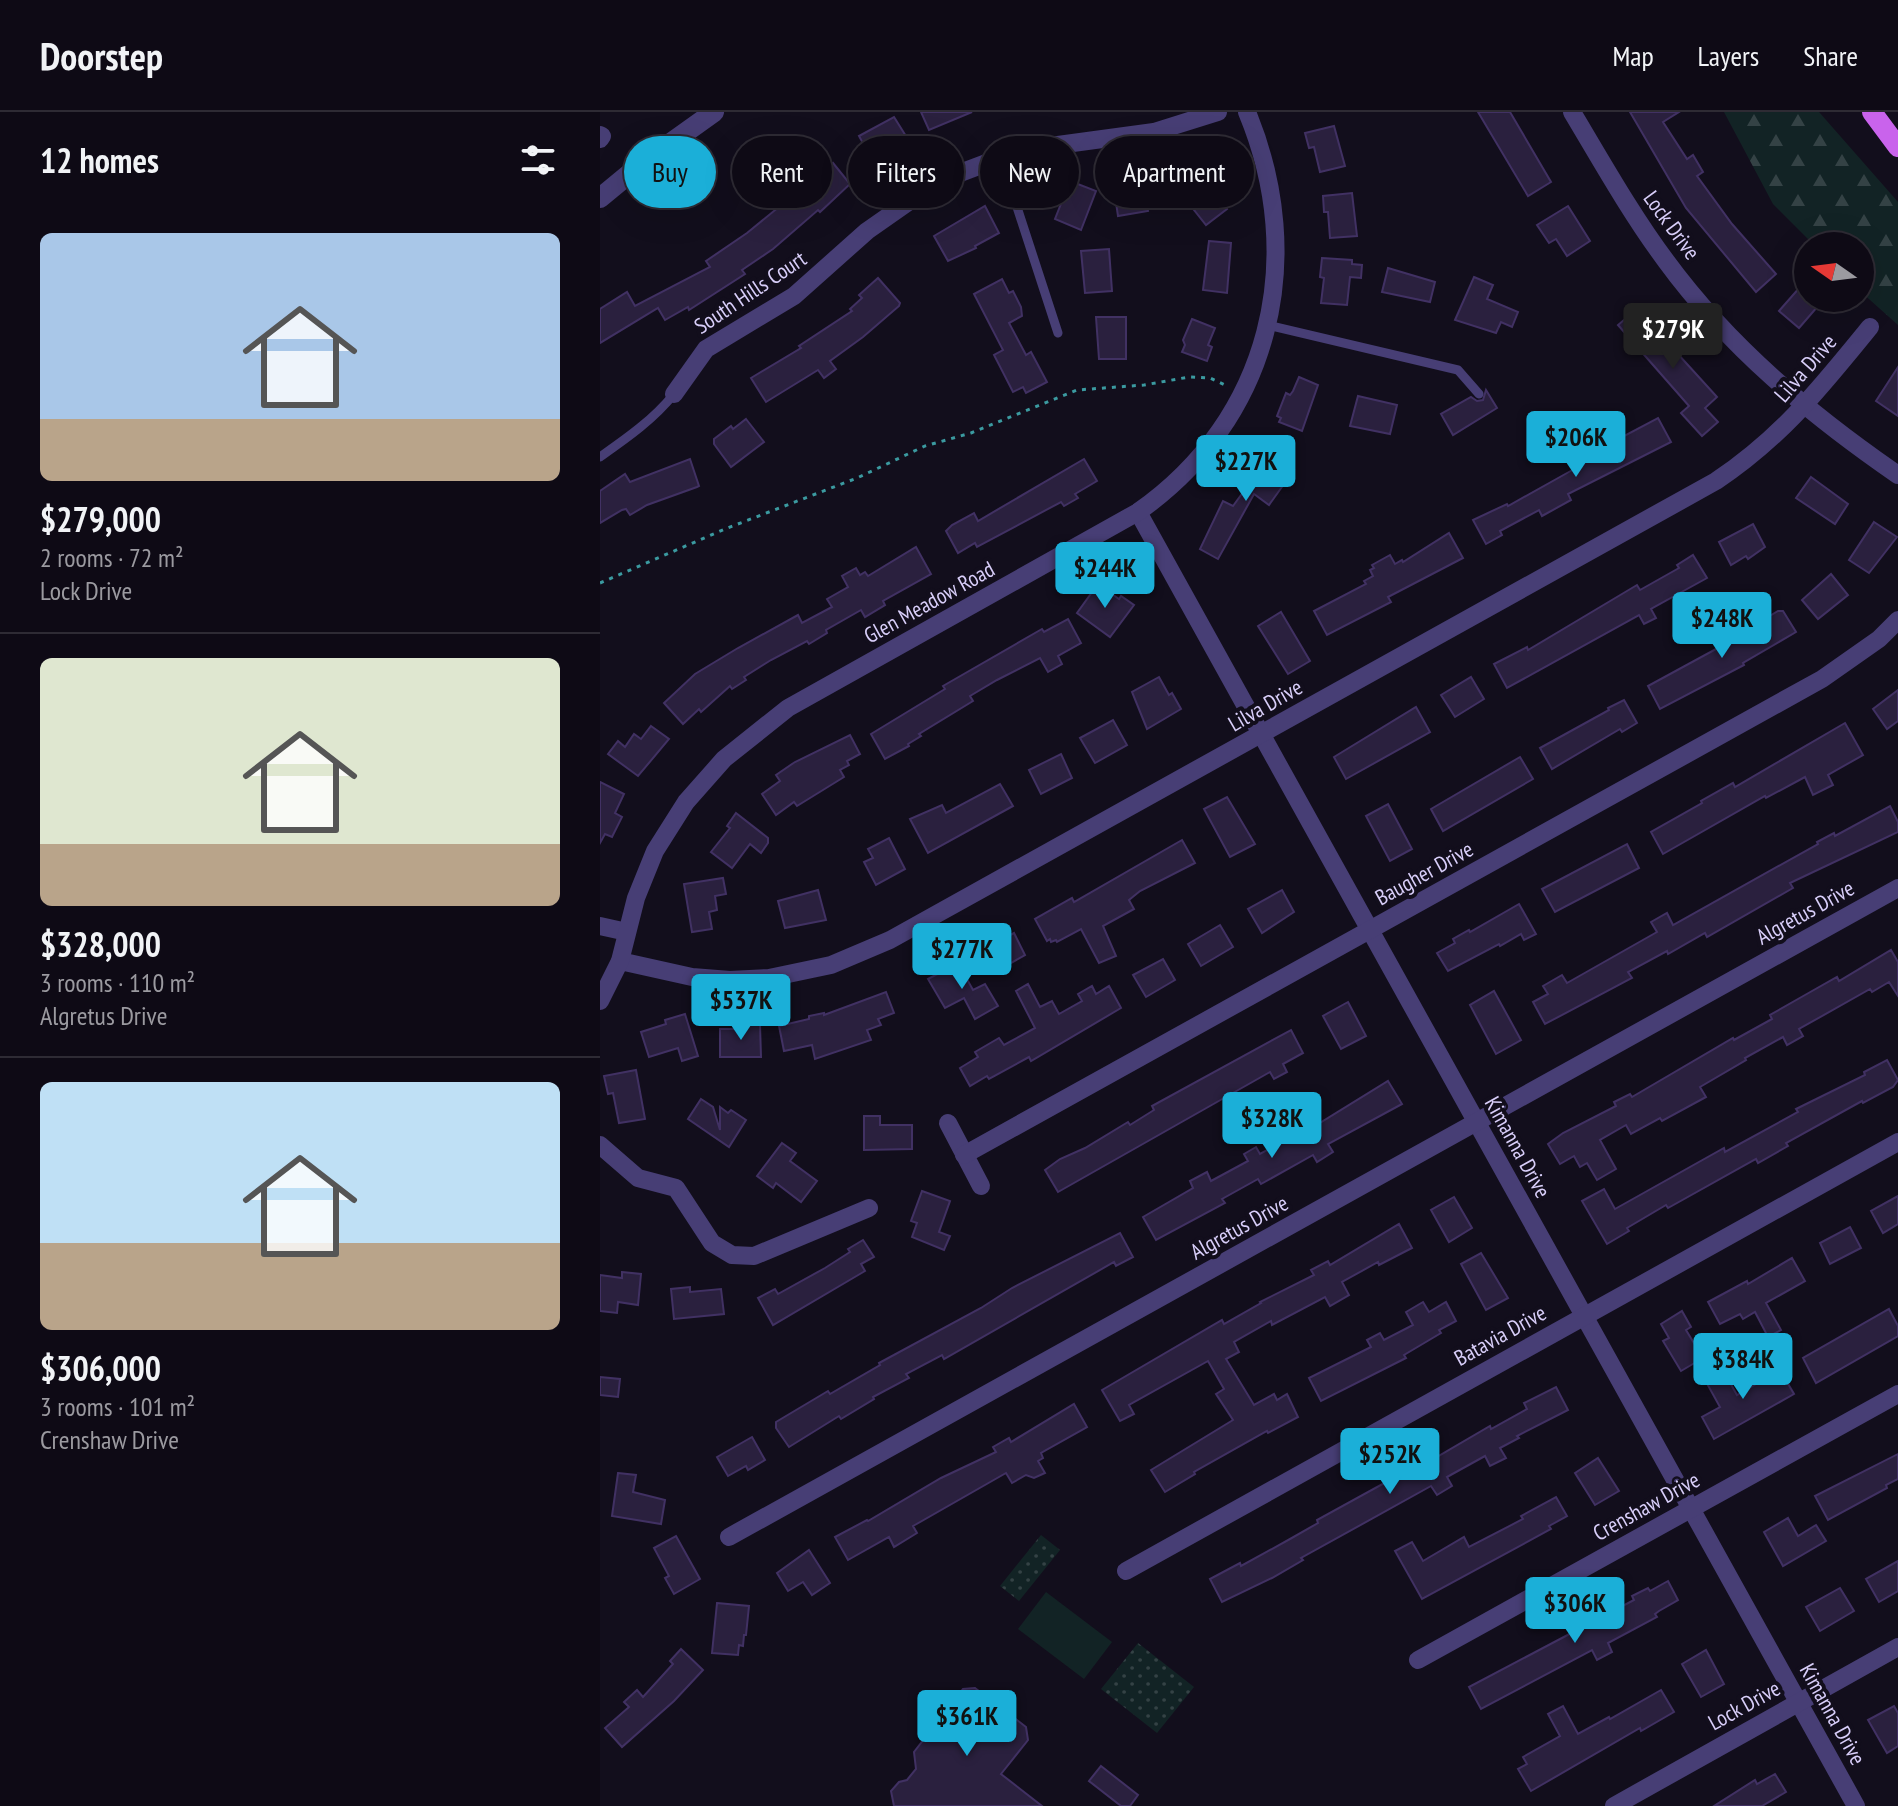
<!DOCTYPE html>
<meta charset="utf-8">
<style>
:root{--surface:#0e0a15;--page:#17131e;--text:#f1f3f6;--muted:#9b9aa0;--line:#2e2b34;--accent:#1bafd8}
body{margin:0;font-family:"PT Sans Narrow",sans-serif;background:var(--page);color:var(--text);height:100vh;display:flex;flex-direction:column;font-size:30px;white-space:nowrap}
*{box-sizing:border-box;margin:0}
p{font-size:26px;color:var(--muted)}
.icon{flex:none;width:44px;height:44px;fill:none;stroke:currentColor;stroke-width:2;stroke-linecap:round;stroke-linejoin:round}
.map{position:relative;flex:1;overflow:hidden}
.drawer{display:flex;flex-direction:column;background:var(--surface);width:600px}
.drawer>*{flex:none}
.top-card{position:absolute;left:24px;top:24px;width:760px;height:72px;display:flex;gap:16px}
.needle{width:52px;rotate:284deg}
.fabs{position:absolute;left:1194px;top:120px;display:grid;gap:16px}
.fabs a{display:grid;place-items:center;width:80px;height:80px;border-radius:50%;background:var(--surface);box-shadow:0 8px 32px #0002,0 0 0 2px var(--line);font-size:40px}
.price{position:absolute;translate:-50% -68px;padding:0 18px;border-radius:8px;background:var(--accent);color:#111;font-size:26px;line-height:52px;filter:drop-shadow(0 2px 4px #0008)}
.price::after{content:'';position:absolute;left:50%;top:48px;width:24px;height:18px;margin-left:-12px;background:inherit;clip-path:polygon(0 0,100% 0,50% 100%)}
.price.current{background:#222;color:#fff}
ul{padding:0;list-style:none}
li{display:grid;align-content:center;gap:16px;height:424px;padding:0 40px}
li+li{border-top:2px solid var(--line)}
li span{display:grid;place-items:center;height:248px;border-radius:12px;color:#555}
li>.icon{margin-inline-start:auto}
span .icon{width:144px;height:144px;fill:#fffc;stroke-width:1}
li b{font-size:34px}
h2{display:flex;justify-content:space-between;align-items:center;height:96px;padding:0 40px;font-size:34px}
.pill{padding:0 28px;border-radius:36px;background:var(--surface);box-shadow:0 8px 32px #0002,0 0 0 2px var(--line);font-size:28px;line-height:72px}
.pill.current{background:var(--accent);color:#111}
header{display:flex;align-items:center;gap:48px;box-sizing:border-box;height:112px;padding:0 40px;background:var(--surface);border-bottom:2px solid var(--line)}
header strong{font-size:38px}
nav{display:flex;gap:44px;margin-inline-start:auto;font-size:28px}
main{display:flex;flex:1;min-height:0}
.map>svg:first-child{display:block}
</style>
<header>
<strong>Doorstep</strong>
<nav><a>Map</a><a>Layers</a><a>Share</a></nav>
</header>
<main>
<section class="drawer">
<h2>12 homes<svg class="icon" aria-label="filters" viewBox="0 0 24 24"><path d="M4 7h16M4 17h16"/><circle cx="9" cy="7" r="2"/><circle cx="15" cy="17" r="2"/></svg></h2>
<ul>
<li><span style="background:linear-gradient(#a9c7e8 75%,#b9a48a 0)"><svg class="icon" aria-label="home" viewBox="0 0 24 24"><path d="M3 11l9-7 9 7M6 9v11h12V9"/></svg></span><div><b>$279,000</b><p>2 rooms · 72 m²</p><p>Lock Drive</p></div></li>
<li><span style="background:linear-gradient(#dfe7d0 75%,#b9a48a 0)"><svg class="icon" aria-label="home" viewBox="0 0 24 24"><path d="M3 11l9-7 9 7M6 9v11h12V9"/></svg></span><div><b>$328,000</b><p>3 rooms · 110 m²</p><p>Algretus Drive</p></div></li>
<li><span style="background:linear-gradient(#bfe0f5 65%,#b9a48a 0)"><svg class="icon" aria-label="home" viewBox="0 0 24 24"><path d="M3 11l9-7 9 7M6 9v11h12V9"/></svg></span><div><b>$306,000</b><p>3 rooms · 101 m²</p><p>Crenshaw Drive</p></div></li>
</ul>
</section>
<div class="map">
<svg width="1298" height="1694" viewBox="0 0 1298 1694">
<defs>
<pattern id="grass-dots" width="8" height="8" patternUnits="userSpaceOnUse" patternTransform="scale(2)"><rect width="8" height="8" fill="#122325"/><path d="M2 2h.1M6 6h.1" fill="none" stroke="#344245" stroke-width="1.8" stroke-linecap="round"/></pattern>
<pattern id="forest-firs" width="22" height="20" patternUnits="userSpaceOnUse" patternTransform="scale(2)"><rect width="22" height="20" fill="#122325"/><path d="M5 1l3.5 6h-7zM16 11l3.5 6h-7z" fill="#344245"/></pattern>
</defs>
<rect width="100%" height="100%" fill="#120e1c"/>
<g fill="url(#grass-dots)">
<polygon points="441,1423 460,1438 419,1489 400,1474"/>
<polygon points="538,1531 594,1575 557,1621 501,1577"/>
</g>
<polygon fill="url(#forest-firs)" points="1124,0 1219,0 1298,90 1298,213 1260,179 1260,134 1215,134 1173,92"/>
<polygon fill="#122325" points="446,1480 512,1530 484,1567 418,1517"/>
<g fill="#2a203e" stroke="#413163" stroke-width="2">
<polygon points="321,0 372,0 329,18"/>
<polygon points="878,0 910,0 951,70 928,84"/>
<polygon points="1030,0 1079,0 1063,10 1087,47 1093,43 1103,60 1097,64 1132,112 1176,162 1156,180 1086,96"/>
<polygon points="294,5 309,29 296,37 299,41 270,58 259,39 265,35 259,24"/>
<polygon points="734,14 745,54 720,60 714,35 709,36 705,21"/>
<polygon points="233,51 250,72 220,100 218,98 173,137 142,158 145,162 89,198 88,195 65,208 58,196 0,231 0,197 27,180 35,194 110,155 106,149 147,121"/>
<polygon points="601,54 611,68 608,70 622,82 622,89 627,97 606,113 575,74"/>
<polygon points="558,64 561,81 550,82 550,88 546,88 548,99 518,104 514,77"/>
<polygon points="470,69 496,79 481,118 455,107"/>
<polygon points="752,81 757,124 730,126 728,100 724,100 723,84"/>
<polygon points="385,94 399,121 375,134 376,136 348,149 334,124"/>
<polygon points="968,94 990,129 967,144 956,127 949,131 937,113"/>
<polygon points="609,129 631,131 627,181 603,178"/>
<polygon points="509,137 512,179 485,181 481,139"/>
<polygon points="722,146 752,148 752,152 762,153 761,166 750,165 747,193 721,191 724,166 720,165"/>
<polygon points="788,156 835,170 830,190 782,180"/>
<polygon points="874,165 893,173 887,187 918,200 912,215 901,210 896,221 855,208"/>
<polygon points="278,166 300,191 299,194 263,225 230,249 236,257 224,266 218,258 166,290 151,266 201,236 199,234 252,199 250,197 262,186 259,183"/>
<polygon points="1208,166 1208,186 1225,186 1199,216 1179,199"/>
<polygon points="402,167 409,181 413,179 421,195 422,204 409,211 426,243 431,240 447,270 426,281 423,275 413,280 394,243 403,238 374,182"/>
<polygon points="1037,197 1117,285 1105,296 1118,310 1102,324 1081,301 1089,294 1018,213"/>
<polygon points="496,205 526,205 526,247 499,247"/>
<polygon points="592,207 615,216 608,233 612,235 607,249 582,240 585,233 583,228"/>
<polygon points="1298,255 1298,304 1276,289"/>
<polygon points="699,265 718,273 702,319 679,310 681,306 677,304 686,281 690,283 693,279"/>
<polygon points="886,278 897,296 853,323 841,302 871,285 877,289 883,288"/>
<polygon points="758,284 797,293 790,322 750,314"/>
<polygon points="1058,306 1071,330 968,382 971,388 942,404 939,398 900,419 902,423 886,432 873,408 907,392 908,394 976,356 973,351"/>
<polygon points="146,307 164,330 131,355 114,332 114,327 131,314 133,317"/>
<polygon points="668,340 694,358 669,393 654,382 618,447 600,437 623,389 633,394 662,354 659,352"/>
<polygon points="90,347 99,374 97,375 47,393 30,403 26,397 22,398 0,411 0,379 25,362 30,370"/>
<polygon points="484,347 497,369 475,382 478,386 464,394 461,390 377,435 375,431 358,441 346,419 352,413 374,401 378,409"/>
<polygon points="1211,365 1248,392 1235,412 1196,386"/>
<polygon points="1274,410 1297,425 1269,461 1249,448"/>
<polygon points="1153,412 1165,435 1148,447 1146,444 1131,453 1119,430"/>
<polygon points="849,421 863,446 788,485 791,490 727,523 714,499 766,472 764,469 773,464 770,458 774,456 772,453 790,443 795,452 802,448 803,450"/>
<polygon points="316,435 331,462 283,489 285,493 265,505 261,498 226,518 227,521 209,532 207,529 171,548 144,565 146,568 132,577 130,574 101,600 99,597 83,612 64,591 95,562 138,536 198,503 202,511 232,495 227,487 248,475 242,464 256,456 260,463 265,460 268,464"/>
<polygon points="1093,443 1107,466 1051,497 1056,506 1044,512 1039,503 907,576 894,552 927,535 928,538 1037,473 1040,478 1079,456 1077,453"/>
<polygon points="1231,462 1248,483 1218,507 1202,488"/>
<polygon points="498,472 519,487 521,484 534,493 510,525 477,501"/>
<polygon points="1178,499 1183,499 1196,520 1143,551 1144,553 1060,597 1048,574 1151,518 1150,516"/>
<polygon points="681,500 710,549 688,562 658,514"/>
<polygon points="468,507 481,531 458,544 462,552 448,560 440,546 397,568 370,584 373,589 319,622 321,624 308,632 309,634 285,647 271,622 345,577 343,574 442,517 444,520"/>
<polygon points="559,565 569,583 572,581 581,597 547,617 532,580"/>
<polygon points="871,565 884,587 855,605 841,583"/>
<polygon points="1298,578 1298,609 1287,617 1273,597"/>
<polygon points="1024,588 1037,611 1022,620 1020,617 952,657 940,636 1009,598 1008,596"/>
<polygon points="816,595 830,620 746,667 734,645"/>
<polygon points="513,608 527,633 495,651 480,626"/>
<polygon points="1245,611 1263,643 1228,663 1233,673 1213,683 1205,665 1166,686 1165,684 1063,742 1051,720 1102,691 1101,689 1133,671 1135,675"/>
<polygon points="51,614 69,627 38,664 8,642 18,629 25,635 34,622 41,627"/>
<polygon points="250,623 260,642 247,649 249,653 240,658 244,665 197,694 194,690 176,703 162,682 180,669 176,663 195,650"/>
<polygon points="461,642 472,666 441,682 429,658"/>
<polygon points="920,645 933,667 843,719 831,697"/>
<polygon points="0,670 24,682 15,701 22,705 12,725 5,722 0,731"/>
<polygon points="400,672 413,694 328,741 310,707 342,693 346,701"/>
<polygon points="627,685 655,732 630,745 604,697"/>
<polygon points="788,692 812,737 790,749 766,704"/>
<polygon points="1290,694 1298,710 1298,720 1190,771 1193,776 1107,825 1105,821 1068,842 1067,839 1028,860 1032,866 945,912 933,890 948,882 943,874 962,863 967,871 1057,820 1051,810 1067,801 1073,813 1218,732 1217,730 1234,721 1235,724"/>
<polygon points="136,701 168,726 168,731 161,741 150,732 132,756 111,740 130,716 127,714"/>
<polygon points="289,726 305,757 276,773 264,750 273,746 268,737"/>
<polygon points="582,728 595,751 540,779 529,788 534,797 503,814 516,844 499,851 481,817 457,830 456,828 451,830 450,827 447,829 435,807 472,786 474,790"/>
<polygon points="1027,732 1039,756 955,800 942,777"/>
<polygon points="123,766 126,782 115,784 117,798 109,800 112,817 92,820 84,772"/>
<polygon points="218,778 226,808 185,816 178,789"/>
<polygon points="682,778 694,800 662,821 648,797"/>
<polygon points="919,792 936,822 924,828 921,822 900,834 899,832 848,859 837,841 855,831 853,827 869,818 870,820"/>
<polygon points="620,813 633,835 601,854 588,832"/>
<polygon points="414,821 425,843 397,859 385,837"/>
<polygon points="1291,838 1298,850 1298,884 1289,870 1272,880 1270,877 1199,917 1203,924 1187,933 1183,925 1145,946 1146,948 1100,975 1106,985 1062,1009 1060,1006 1031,1022 1026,1013 1000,1028 1016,1057 997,1068 987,1051 980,1055 974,1044 960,1052 948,1032 963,1021 1016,994 1014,990 1030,982 1032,985 1133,926 1134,928 1172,907 1170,903 1205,883 1237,865 1239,869"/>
<polygon points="563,847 575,868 546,885 533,863"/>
<polygon points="358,851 373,878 385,872 398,894 375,907 364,886 345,896 328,867"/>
<polygon points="428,872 440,895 452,889 459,902 482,889 478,882 492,874 496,882 509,874 521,896 431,949 429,945 389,967 387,964 370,974 360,956 378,945 375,940 399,926 404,933 435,916 416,879"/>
<polygon points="894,879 921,928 896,942 870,893"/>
<polygon points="286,880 294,901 278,907 281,913 267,918 271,928 215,947 212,933 184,939 179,914 209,907 209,904 224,901 224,903"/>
<polygon points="748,890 766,924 741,937 723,904"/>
<polygon points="85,902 98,944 82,949 78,936 49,945 41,920 66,912 65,908"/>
<polygon points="137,913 160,913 161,945 120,945 120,917 137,917"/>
<polygon points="691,918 703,941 683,952 687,960 674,967 670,960 458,1080 445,1058 460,1047 485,1036 528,1010 530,1013 554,998 552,994"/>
<polygon points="1287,948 1298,968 1293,975 1263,991 1262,989 1186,1031 1188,1034 1158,1051 1156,1047 1068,1096 1066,1093 1027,1116 1029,1119 1007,1132 982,1089 1004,1077 1015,1097 1124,1036 1125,1040 1198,1000 1196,997 1265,963 1264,960"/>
<polygon points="36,958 45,1007 19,1011 13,981 8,982 4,964"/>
<polygon points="788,969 802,992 728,1032 733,1040 717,1050 713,1043 661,1072 658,1067 622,1087 625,1091 556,1128 543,1105 593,1076 590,1069 607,1060 611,1069 648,1049 644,1042 656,1035 660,1042 700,1020 692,1008 710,998 718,1012"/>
<polygon points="101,987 113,995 120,1018 120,995 128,1001 131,998 146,1008 129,1035 88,1007"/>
<polygon points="264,1004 280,1004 280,1013 312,1013 312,1037 264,1038"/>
<polygon points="182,1031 196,1041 190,1049 217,1069 201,1090 176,1071 173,1076 157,1064"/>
<polygon points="322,1079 350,1089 339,1120 350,1124 344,1138 312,1125 317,1111 311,1109"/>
<polygon points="1298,1084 1298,1112 1283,1121 1271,1099"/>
<polygon points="854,1085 872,1116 849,1130 831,1098"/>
<polygon points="799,1112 812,1136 779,1153 778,1150 742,1170 749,1183 730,1194 725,1185 672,1213 671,1209 634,1230 639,1240 626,1247 654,1293 674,1282 677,1288 687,1282 698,1305 668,1321 667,1319 594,1360 595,1362 565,1380 551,1358 633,1308 616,1282 624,1277 608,1249 529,1293 534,1302 520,1309 502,1278 622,1208 624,1212 661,1191 660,1190 714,1163 711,1158 728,1149 730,1153"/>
<polygon points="1250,1115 1261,1136 1230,1152 1220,1131"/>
<polygon points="520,1121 533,1145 516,1154 514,1150 344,1247 342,1243 306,1262 309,1266 273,1285 274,1287 241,1307 239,1304 189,1335 176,1316 176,1310 228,1279 230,1282 280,1253 279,1251 381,1196 412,1176"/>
<polygon points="263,1128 274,1145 261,1152 265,1159 173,1213 158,1186 175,1177 178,1182 225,1156 250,1140 248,1137"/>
<polygon points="881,1141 908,1186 886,1198 861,1152"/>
<polygon points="1192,1146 1205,1169 1166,1191 1181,1218 1168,1225 1155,1200 1143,1207 1140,1202 1120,1212 1108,1190 1147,1169 1148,1172"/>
<polygon points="22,1160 41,1162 38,1193 18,1190 17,1201 0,1199 0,1163 22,1166"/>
<polygon points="90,1175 90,1180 121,1177 124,1202 74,1207 71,1177"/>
<polygon points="823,1190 829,1200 846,1190 856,1209 839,1218 841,1221 804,1243 806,1246 721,1289 709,1266 771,1235 767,1228 780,1221 784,1228 813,1213 806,1200"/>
<polygon points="1289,1197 1298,1214 1298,1224 1216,1271 1203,1246"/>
<polygon points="1082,1199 1091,1215 1086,1218 1103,1246 1081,1259 1063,1229 1069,1226 1061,1212"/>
<polygon points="1123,1258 1137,1283 1180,1258 1194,1282 1114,1327 1102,1305 1120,1295 1105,1268"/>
<polygon points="0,1265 20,1267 18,1285 0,1283"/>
<polygon points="956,1275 968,1298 917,1324 919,1326 900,1336 906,1346 890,1354 885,1344 847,1365 852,1374 837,1383 831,1374 701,1446 703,1448 672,1466 622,1490 610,1467 640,1451 641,1454 690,1427 718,1411 717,1408 819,1352 818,1350 833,1342 835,1346 890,1314 891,1317 927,1297 924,1291"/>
<polygon points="474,1292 487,1315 441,1341 443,1346 438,1349 445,1361 434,1366 426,1363 412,1371 406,1361 313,1414 317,1421 294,1435 289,1425 248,1448 235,1425 267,1408 268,1409 341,1366 396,1340 393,1335 409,1326 411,1330"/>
<polygon points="152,1325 165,1348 148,1358 146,1354 128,1364 117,1345"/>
<polygon points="1298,1342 1298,1367 1286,1373 1287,1376 1228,1408 1215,1384"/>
<polygon points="998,1346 1019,1379 995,1393 975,1361"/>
<polygon points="18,1361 36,1363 33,1380 65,1388 61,1412 12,1404"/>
<polygon points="956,1385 967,1404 949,1414 951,1417 822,1487 795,1439 812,1430 823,1449 864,1425 869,1435 923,1407 921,1404"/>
<polygon points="1188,1406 1198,1424 1216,1413 1226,1429 1183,1454 1164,1420"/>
<polygon points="76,1424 100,1467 74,1482 65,1466 69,1464 54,1436"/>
<polygon points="209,1438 230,1471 212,1483 203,1470 188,1479 177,1461"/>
<polygon points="1298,1449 1298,1479 1279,1490 1266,1467"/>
<polygon points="1068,1469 1078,1488 1059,1499 1055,1502 1057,1505 1008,1531 1012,1540 997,1548 992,1538 881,1597 869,1575 1034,1488 1032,1484 1048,1476 1050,1479"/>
<polygon points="1240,1476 1254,1499 1220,1519 1206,1495"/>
<polygon points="117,1491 149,1494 146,1523 144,1523 143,1534 139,1533 138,1543 112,1541"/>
<polygon points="81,1537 103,1558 74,1589 22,1635 5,1616 29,1595 24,1590 37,1578 43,1585 73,1552 70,1549"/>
<polygon points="1106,1538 1124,1572 1101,1585 1082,1552"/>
<polygon points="375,1576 426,1615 428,1628 401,1662 442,1694 294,1694 291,1679 299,1670 307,1668 316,1657 314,1640 363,1577"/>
<polygon points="1061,1578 1074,1600 1041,1619 1040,1616 931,1679 918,1657 927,1652 923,1645 960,1624 948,1602 963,1594 978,1622 1009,1605 1010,1607"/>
<polygon points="1294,1594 1298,1601 1298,1634 1287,1641 1268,1608"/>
<polygon points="501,1654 538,1683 530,1694 521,1694 489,1669"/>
<polygon points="1175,1662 1186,1680 1162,1694 1114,1694 1155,1668 1157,1672"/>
</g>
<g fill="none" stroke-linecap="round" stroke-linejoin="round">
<polyline stroke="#3b9aa0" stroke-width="3" stroke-dasharray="4 6" stroke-linecap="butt" points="0,471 125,417 257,366 325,334 371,321 477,278 544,273 589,265 610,266 627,274"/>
<g stroke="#473e75" stroke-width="9">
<polyline points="401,46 458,221"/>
<polyline points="667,213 858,258 879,282"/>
<path d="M 0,345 C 27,326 53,308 74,282"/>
</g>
<g stroke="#473e75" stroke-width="18">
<path d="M 972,0 C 1002,50 1031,102 1066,149 C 1129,235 1211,303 1298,363"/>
<polyline points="0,23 2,24 0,27"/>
<polyline points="74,282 106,237 194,184 267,119 327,77 360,61 421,38 554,20 618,0"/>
<polyline points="538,400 1256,1694"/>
<polyline points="0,814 27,820"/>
<path d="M 20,849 L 92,865 L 130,868 L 169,866 L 231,853 L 290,828 L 1116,369 C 1182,325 1221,275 1270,215"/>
<path d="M 0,889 L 20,849 L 36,786 L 55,739 L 86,690 L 124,647 L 188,596 L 538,400 C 671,307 708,147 647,0"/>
<polyline points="348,1011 381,1074"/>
<polyline points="0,1033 38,1066 76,1076 112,1131 132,1143 154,1144 269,1096"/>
<polyline points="364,1043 1222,567 1279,527 1298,508"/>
<polyline points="129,1425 1298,776"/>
<polyline points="526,1459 1298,1030"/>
<polyline points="818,1548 1298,1282"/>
<polyline points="1014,1694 1298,1535"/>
</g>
<polyline stroke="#473e75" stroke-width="20" points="0,86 40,53 114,0"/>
<polyline stroke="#c963ec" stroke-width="20" points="1272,0 1298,35"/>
</g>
<g text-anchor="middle" stroke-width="8" stroke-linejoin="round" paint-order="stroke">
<g font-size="22" fill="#d8cef9" stroke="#120e1c">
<text transform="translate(1072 113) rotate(54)" y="8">Lock Drive</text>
<text transform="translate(150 180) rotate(-34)" y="8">South Hills Court</text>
<text transform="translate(1205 256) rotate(-49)" y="8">Lilva Drive</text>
<text transform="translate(329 490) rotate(-29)" y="8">Glen Meadow Road</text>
<text transform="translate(665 593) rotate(-30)" y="8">Lilva Drive</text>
<text transform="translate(824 761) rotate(-29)" y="8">Baugher Drive</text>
<text transform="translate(1205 800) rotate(-29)" y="8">Algretus Drive</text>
<text transform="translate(918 1035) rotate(61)" y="8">Kimanna Drive</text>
<text transform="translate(639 1115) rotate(-29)" y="8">Algretus Drive</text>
<text transform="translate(900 1223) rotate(-29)" y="8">Batavia Drive</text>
<text transform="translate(1046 1394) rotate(-29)" y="8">Crenshaw Drive</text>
<text transform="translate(1144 1593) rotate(-29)" y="8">Lock Drive</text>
<text transform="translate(1233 1602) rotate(61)" y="8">Kimanna Drive</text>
</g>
</g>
</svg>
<div class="fabs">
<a><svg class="needle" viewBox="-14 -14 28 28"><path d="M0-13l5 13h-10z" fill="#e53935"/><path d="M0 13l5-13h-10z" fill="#9b9aa0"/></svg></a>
</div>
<b class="price current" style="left:1073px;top:259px">$279K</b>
<b class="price" style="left:976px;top:367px">$206K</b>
<b class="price" style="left:646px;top:391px">$227K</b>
<b class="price" style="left:505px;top:498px">$244K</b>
<b class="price" style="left:1122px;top:548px">$248K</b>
<b class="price" style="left:362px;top:879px">$277K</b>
<b class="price" style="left:141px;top:930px">$537K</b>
<b class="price" style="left:672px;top:1048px">$328K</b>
<b class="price" style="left:1143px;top:1289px">$384K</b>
<b class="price" style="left:790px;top:1384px">$252K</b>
<b class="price" style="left:975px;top:1533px">$306K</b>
<b class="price" style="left:367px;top:1646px">$361K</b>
<div class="top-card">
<a class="pill current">Buy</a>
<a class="pill">Rent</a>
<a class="pill">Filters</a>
<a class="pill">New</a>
<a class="pill">Apartment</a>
</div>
</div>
</main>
